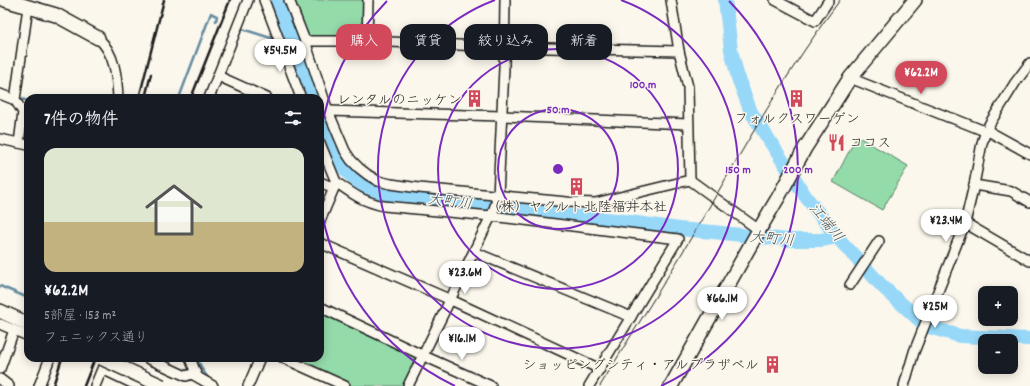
<!DOCTYPE html>
<html lang="ja">
<meta charset="utf-8">
<style>
:root{--surface:#171b24;--page:#242831;--text:#f1f3f6;--muted:#9ea1a6;--accent:#d1495b}
body{margin:0;font-family:Dekko,"Klee One",sans-serif;background:var(--page);color:var(--text);height:100vh;display:flex;flex-direction:column;font-size:15px;white-space:nowrap}
*{box-sizing:border-box;margin:0}
p{font-size:13px;color:var(--muted)}
.icon{flex:none;width:22px;height:22px;fill:none;stroke:currentColor;stroke-width:2;stroke-linecap:round;stroke-linejoin:round}
.map{position:relative;flex:1;overflow:hidden}
.side{position:absolute;left:24px;top:94px;width:300px;height:268px;display:flex;flex-direction:column;background:var(--surface);border-radius:12px;box-shadow:0 2px 10px #0003}
.side>*{flex:none}
.top-card{position:absolute;left:336px;top:24px;width:380px;height:36px;display:flex;gap:8px}
.fabs{position:absolute;left:978px;top:286px;display:grid;gap:8px}
.fabs a{display:grid;place-items:center;width:40px;height:40px;border-radius:8px;background:var(--surface);box-shadow:0 2px 10px #0003;font-size:20px}
.price{position:absolute;translate:-50% -34px;padding:0 9px;border-radius:14px;background:#fff;color:#222;font-size:13px;line-height:26px;filter:drop-shadow(0 1px 2px #0008)}
.price::after{content:'';position:absolute;left:50%;top:24px;width:12px;height:9px;margin-left:-6px;background:inherit;clip-path:polygon(0 0,100% 0,50% 100%)}
.price.selected{background:var(--accent);color:#fff}
ul{padding:0;list-style:none}
li{display:grid;align-content:center;gap:8px;height:212px;padding:0 20px}
li span{display:grid;place-items:center;height:124px;border-radius:12px;color:#555}
li>.icon{margin-inline-start:auto}
span .icon{width:72px;height:72px;fill:#fffc;stroke-width:1}
li b{font-size:17px}
h2{display:flex;justify-content:space-between;align-items:center;height:48px;padding:0 20px;font-size:17px}
.pill{padding:0 14px;border-radius:12px;background:var(--surface);box-shadow:0 2px 10px #0003;font-size:14px;line-height:36px}
.pill.selected{background:var(--accent);color:#fff}
.map>svg:first-child{display:block}
</style>
<div class="map">
<svg width="1030" height="386" viewBox="0 0 1030 386">
<rect width="100%" height="100%" fill="#fbf7ec"/>
<filter id="ink" filterUnits="userSpaceOnUse"><feTurbulence type="fractalNoise" baseFrequency=".025" numOctaves="2"/><feDisplacementMap in="SourceGraphic" scale="8" xChannelSelector="R" yChannelSelector="G"/><feConvolveMatrix kernelMatrix="1 2 1 2 8 2 1 2 1" color-interpolation-filters="sRGB"/></filter>
<g filter="url(#ink)">
<g fill="#94dbaa" stroke="#587c63">
<polygon points="289,0 365,0 364,38 305,41"/>
<polygon points="857,136 908,166 882,210 833,182"/>
<polygon points="320,312 418,358 404,386 351,386 289,358 320,358"/>
</g>
<g fill="none" stroke-linecap="round" stroke-linejoin="round">
<g stroke="#668da1" stroke-width="2.5">
<polyline points="239,28 274,39 276,39"/>
<polyline points="281,37 290,34"/>
<polyline points="179,98 211,13 217,16 216,21"/>
<polyline points="21,99 28,101"/>
<polyline points="0,286 26,297 28,292"/>
<polyline points="197,358 203,371 210,380"/>
</g>
<g stroke="#97d8f9" stroke-width="14">
<polyline points="275,0 290,34 314,98"/>
<polyline points="725,0 731,50 738,78 751,112 806,197 837,237 883,287 926,326 960,336 1030,339"/>
<path d="M 320,114 C 330,140 338,172 365,186 C 375,192 386,194 398,196 L 486,205 L 561,215 L 616,220 L 679,229 L 713,232 L 788,240 L 821,240 L 837,237"/>
</g>
<defs>
<g id="street">
<polyline points="264,0 301,98"/>
<polyline points="289,0 305,41 328,111 345,151 351,160 359,168 368,175 378,181 391,184 419,188 567,202 595,203 690,180 688,87 679,51 671,0"/>
<polyline points="775,0 815,21 829,0"/>
<path d="M 98,38 C 115,53 117,77 118,98"/>
<polyline points="305,41 367,41 504,47 679,51"/>
<polyline points="367,41 368,0"/>
<polyline points="218,76 267,98"/>
<polyline points="850,78 948,117 952,118 982,130 990,132 1030,154"/>
<polyline points="0,94 15,100"/>
<polyline points="209,98 248,0"/>
<polyline points="328,111 502,116 688,124"/>
<polyline points="0,139 28,145"/>
<polyline points="19,143 23,112 15,100 28,7"/>
<polyline points="320,143 336,182"/>
<polyline points="690,180 759,230"/>
<polyline points="320,182 334,188 320,221"/>
<polyline points="974,185 1011,191 1030,202"/>
<path d="M 334,188 L 336,182 C 354,195 362,201 384,206 L 491,216 L 678,239 L 589,386"/>
<polyline points="965,223 1030,261"/>
<polyline points="320,243 451,300 600,369"/>
<polyline points="474,252 631,317"/>
<polyline points="850,285 879,241"/>
<polyline points="320,307 424,356 491,386"/>
<polyline points="0,324 28,336"/>
<polyline points="147,358 186,376 192,374 213,386"/>
<polyline points="190,358 197,376"/>
<polyline points="283,358 345,386"/>
<polyline points="0,369 14,330"/>
<polyline points="0,379 9,386"/>
<polyline points="39,386 50,358"/>
<polyline points="95,386 102,369 138,386"/>
<polyline points="248,386 260,358"/>
<polyline points="408,386 493,212 498,196 504,68 505,0"/>
<polyline points="904,386 914,352 965,223 974,185 982,143 986,131 990,123 1015,83 1030,63"/>
</g>
<g id="secondary">
<polyline points="5,0 56,15 98,38"/>
<polyline points="0,311 28,324"/>
<polyline points="671,386 759,230 779,196 805,148 850,78 915,0"/>
</g>
</defs>
<use href="#street" stroke="#1c1c1c" stroke-width="12"/>
<use href="#secondary" stroke="#1c1c1c" stroke-width="16"/>
<use href="#street" stroke="#fbf7ec" stroke-width="9"/>
<use href="#secondary" stroke="#fbf7ec" stroke-width="13"/>
<path stroke="#1c1c1c" stroke-width="1" d="M 600,386 C 633,331 669,277 701,221 C 745,146 788,69 840,0"/>
<g stroke="#1c1c1c" stroke-width="2.5">
<polyline points="139,98 164,0"/>
<polyline points="145,98 151,74"/>
<polyline points="191,98 230,0"/>
<polyline points="53,386 62,358"/>
<polyline points="84,386 95,358"/>
</g>
<defs>
<polyline id="secondary-bridge" points="101,358 162,386"/>
</defs>
<use href="#secondary-bridge" stroke="#1c1c1c" stroke-width="16" stroke-linecap="butt"/>
<use href="#secondary-bridge" stroke="#fbf7ec" stroke-width="13"/>
</g>
</g>
<g fill="none" stroke="#7b2cbf" stroke-width="2">
<circle cx="558" cy="169" r="60"/>
<circle cx="558" cy="169" r="120"/>
<path d="M621 0A180 180 0 1 1 495 0"/>
<path d="M455 386A240 240 0 0 1 320 200M320 138A240 240 0 0 1 387 1M729 1A240 240 0 0 1 661 386"/>
</g>
<defs>
<symbol id="building-bare" viewBox="-9 -9 18 18"><path d="M-4-6H4V6H1V3H-1V6H-4ZM-2.5-4.3h1.7v1.8h-1.7ZM.8-4.3h1.7v1.8H.8ZM-2.5-1h1.7V.8h-1.7ZM.8-1h1.7V.8H.8Z" fill="#d1495b" stroke="#fbf7ec" stroke-width="2.5" paint-order="stroke"/></symbol>
<symbol id="restaurant-bare" viewBox="-9 -9 18 18"><path d="M-5-6h1v4h1v-4h1v4h1v-4h1v5L-1.5 .5V6h-2V.5L-5-1ZM5-6V6H3V1.5H1.5Q1.5-4 5-6Z" fill="#d1495b" stroke="#fbf7ec" stroke-width="2.5" paint-order="stroke"/></symbol>
</defs>
<g fill-rule="evenodd">
<use href="#building-bare" x="784" y="86" width="25" height="25"/>
<use href="#building-bare" x="462" y="86" width="25" height="25"/>
<use href="#restaurant-bare" x="824" y="130" width="25" height="25"/>
<use href="#building-bare" x="564" y="174" width="25" height="25"/>
<use href="#building-bare" x="760" y="352" width="25" height="25"/>
</g>
<g text-anchor="middle" stroke-width="3" stroke-linejoin="round" paint-order="stroke">
<g font-size="14" fill="#1c1c1c" stroke="#fbf7ec" text-anchor="end">
<text x="462" y="104">レンタルのニッケン</text>
<text x="797" y="123" text-anchor="middle">フォルクスワーゲン</text>
<text x="849" y="147" text-anchor="start">ココス</text>
<text x="577" y="211" text-anchor="middle">（株）ヤクルト北陸福井本社</text>
<text x="759" y="369">ショッピングシティ・アルプラザベル</text>
</g>
<g font-size="15" font-style="italic" fill="#41545e" stroke="#fbf7ec">
<text transform="translate(450 201) rotate(7)" y="5">大町川</text>
<text transform="translate(827 222) rotate(51)" y="5">江端川</text>
<text transform="translate(772 238) rotate(5)" y="5">大町川</text>
</g>
</g>
<circle cx="558" cy="169" r="6" fill="#7b2cbf" stroke="#fbf7ec" stroke-width="2"/>
<g font-size="12" text-anchor="middle" font-weight="bold" fill="#7b2cbf" stroke="#fbf7ec" stroke-width="3" stroke-linejoin="round" paint-order="stroke">
<text x="643" y="88">100 m</text>
<text x="558" y="113">50 m</text>
<text x="738" y="173">150 m</text>
<text x="798" y="173">200 m</text>
</g>
</svg>
<div class="fabs">
<a>+</a>
<a>−</a>
</div>
<b class="price" style="left:280px;top:73px">¥54.5M</b>
<b class="price selected" style="left:921px;top:95px">¥62.2M</b>
<b class="price" style="left:946px;top:243px">¥23.4M</b>
<b class="price" style="left:465px;top:295px">¥23.6M</b>
<b class="price" style="left:722px;top:321px">¥66.1M</b>
<b class="price" style="left:935px;top:329px">¥25M</b>
<b class="price" style="left:462px;top:361px">¥16.1M</b>
<div class="top-card">
<a class="pill selected">購入</a>
<a class="pill">賃貸</a>
<a class="pill">絞り込み</a>
<a class="pill">新着</a>
</div>
<section class="side">
<h2>7件の物件<svg class="icon" aria-label="filters" viewBox="0 0 24 24"><path d="M4 7h16M4 17h16"/><circle cx="9" cy="7" r="2"/><circle cx="15" cy="17" r="2"/></svg></h2>
<ul>
<li><span style="background:linear-gradient(#dfe7d0 60%,#c2b280 0)"><svg class="icon" aria-label="home" viewBox="0 0 24 24"><path d="M3 11l9-7 9 7M6 9v11h12V9"/></svg></span><div><b>¥62.2M</b><p>5部屋 · 153 m²</p><p>フェニックス通り</p></div></li>
</ul>
</section>
</div>
